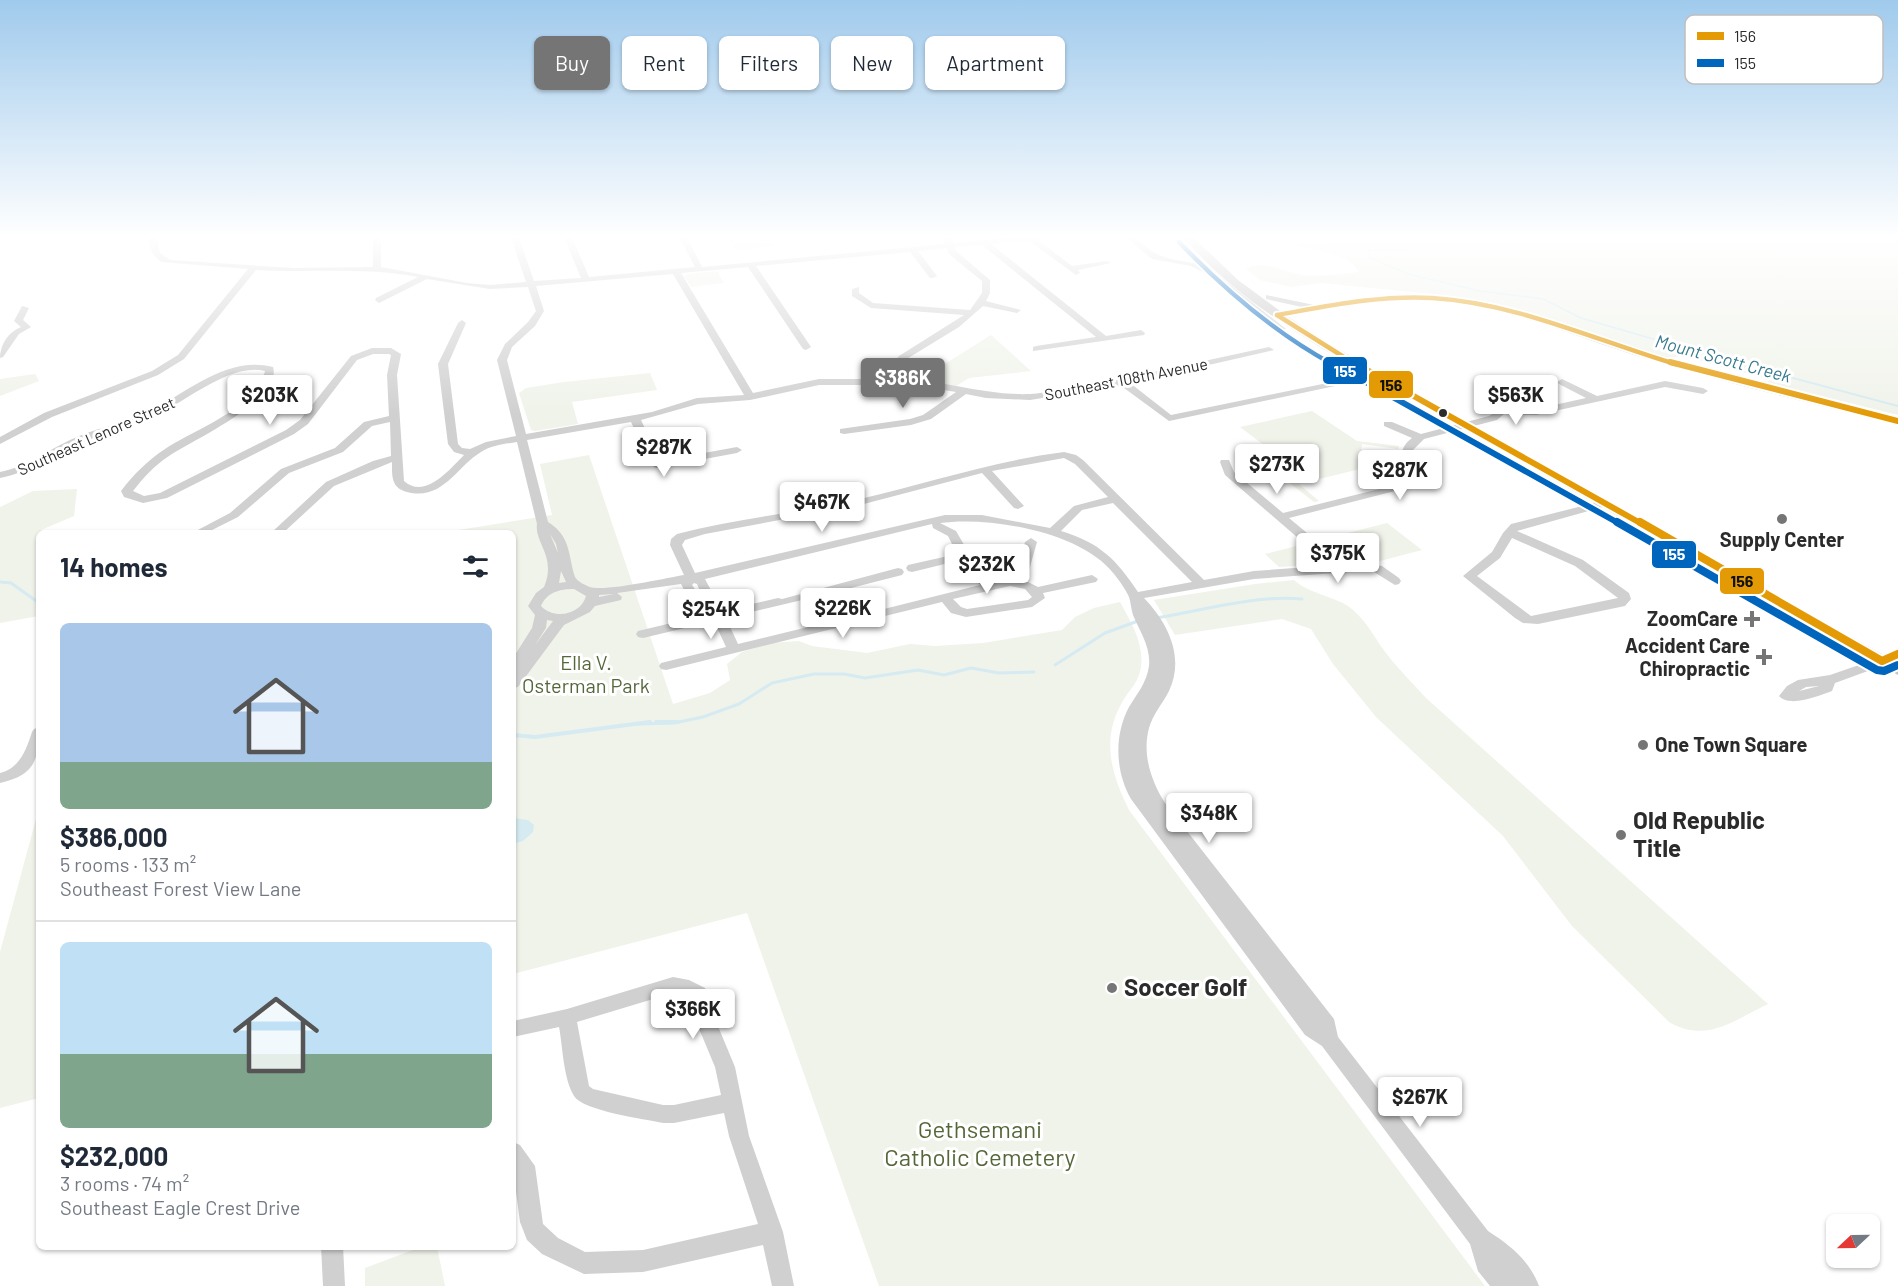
<!DOCTYPE html>
<meta charset="utf-8">
<style>
:root{--surface:#fff;--page:#f2f2f3;--text:#1f2937;--muted:#747a83;--line:#e0e1e3;--accent:#757575}
body{margin:0;font-family:Barlow,sans-serif;background:var(--page);color:var(--text);height:100vh;display:flex;flex-direction:column;font-size:22px;white-space:nowrap}
*{box-sizing:border-box;margin:0}
p{font-size:20px;color:var(--muted)}
.icon{flex:none;width:33px;height:33px;fill:none;stroke:currentColor;stroke-width:2;stroke-linecap:round;stroke-linejoin:round}
.map{position:relative;flex:1;overflow:hidden}
.panel{position:absolute;left:36px;top:530px;width:480px;height:720px;display:flex;flex-direction:column;background:var(--surface);border-radius:9px;box-shadow:0 2px 4px #0004}
.panel>*{flex:none}
.guide{position:absolute;left:534px;top:36px;width:570px;height:54px;display:flex;gap:12px}
.needle{width:39px;rotate:248deg}
.controls{position:absolute;left:1826px;top:1214px;display:grid;gap:12px}
.controls a{display:grid;place-items:center;width:54px;height:54px;border-radius:9px;background:var(--surface);box-shadow:0 2px 4px #0004;font-size:30px}
.price{position:absolute;translate:-50% -51px;padding:0 14px;border-radius:6px;background:#fff;color:#222;font-size:20px;line-height:39px;filter:drop-shadow(0 2px 3px #0008)}
.price::after{content:'';position:absolute;left:50%;top:36px;width:18px;height:14px;margin-left:-9px;background:inherit;clip-path:polygon(0 0,100% 0,50% 100%)}
.price.on{background:var(--accent);color:#fff}
ul{padding:0;list-style:none}
li{display:grid;align-content:center;gap:12px;height:318px;padding:0 24px}
li+li{border-top:2px solid var(--line)}
li span{display:grid;place-items:center;height:186px;border-radius:9px;color:#555}
li>.icon{margin-inline-start:auto}
span .icon{width:108px;height:108px;fill:#fffc;stroke-width:1}
li b{font-size:26px}
h2{display:flex;justify-content:space-between;align-items:center;height:72px;padding:0 24px;font-size:26px}
.pill{padding:0 21px;border-radius:9px;background:var(--surface);box-shadow:0 2px 4px #0004;font-size:21px;line-height:54px}
.pill.on{background:var(--accent);color:#fff}
.map>svg:first-child{display:block}
</style>
<div class="map">
<svg width="1898" height="1286" viewBox="0 0 1898 1286">
<rect width="100%" height="100%" fill="#fff"/>
<g fill="#f0f3ea">
<polygon points="726,235 873,235 771,238 774,246 735,250"/>
<path d="M 1344,235 L 1898,235 L 1898,415 L 1765,382 L 1772,380 L 1681,356 L 1669,358 L 1498,304 L 1443,295 L 1321,283 L 1291,287 L 1260,280 L 1246,269 C 1265,258 1285,274 1306,275 C 1324,276 1341,274 1359,272 C 1348,252 1312,251 1293,244 L 1332,241 Z"/>
<polygon points="717,271 724,283 691,287 684,276 688,274"/>
<polygon points="991,335 1031,371 969,378 956,386 899,378 904,364 937,369"/>
<polygon points="650,373 657,390 572,402 578,424 535,431 531,430 519,393 526,388 564,382"/>
<polygon points="35,374 39,381 0,396 0,379"/>
<polygon points="1312,411 1357,441 1399,446 1398,449 1362,444 1360,469 1299,484 1319,501 1314,502 1278,474 1281,461 1246,463 1245,461 1281,458 1240,427"/>
<path d="M 589,455 L 673,704 L 710,693 L 730,680 L 727,664 L 742,652 L 770,643 L 799,641 L 812,646 L 867,653 L 910,644 L 935,646 L 983,643 L 1062,630 L 1075,617 L 1094,608 L 1120,602 C 1131,622 1144,643 1141,667 C 1139,681 1131,688 1124,699 C 1100,738 1111,773 1129,810 L 1485,1286 L 879,1286 L 747,913 L 513,974 L 513,532 L 446,532 L 552,515 L 540,464 Z"/>
<polygon points="77,489 74,516 41,530 44,532 39,532 39,616 0,623 0,507 33,491"/>
<polygon points="1387,523 1422,550 1380,561 1279,567 1265,554"/>
<path d="M 1294,580 C 1310,594 1330,595 1348,606 C 1366,619 1373,636 1386,653 C 1398,669 1413,683 1426,698 L 1768,1004 C 1734,1020 1706,1044 1669,1022 L 1572,926 L 1503,836 L 1376,717 L 1333,664 L 1311,629 L 1282,619 L 1175,635 L 1154,600 L 1255,584 Z"/>
<polygon points="39,808 39,1098 0,1108 0,952"/>
<polygon points="421,1247 437,1247 445,1286 365,1286 365,1268"/>
</g>
<polygon fill="#d5eaf1" points="513,818 528,820 534,825 533,832 523,841 513,844"/>
<g fill="none" stroke-linecap="round" stroke-linejoin="round">
<polyline stroke="#d5eaf1" stroke-width="1.5" points="1400,235 1408,250 1368,250 1369,257 1408,274 1480,291 1543,299 1581,318 1739,364"/>
<polyline stroke="#d5eaf1" stroke-width="2" points="1733,362 1898,406"/>
<g stroke="#d5eaf1" stroke-width="3">
<polyline points="0,582 11,583 39,603"/>
<path d="M 1156,618 C 1205,610 1253,595 1302,599"/>
<polyline points="1055,665 1105,633 1138,621"/>
<polyline points="639,724 674,723 703,717 739,704 772,683 814,674 844,674 865,678 918,670 944,675 971,668 999,673 1034,672"/>
</g>
<g stroke="#d5eaf1" stroke-width="4">
<polyline points="656,722 678,722"/>
<polyline points="513,735 535,737 650,722"/>
</g>
<g fill="#d0d0d0" fill-rule="evenodd">
<path d="M 148,235 L 156,235 L 160,253 L 170,260 L 294,268 L 373,267 L 373,235 L 381,235 L 381,267 L 467,283 L 490,285 L 526,282 L 510,235 L 518,235 L 534,281 L 581,278 L 563,235 L 571,235 L 589,277 L 695,267 L 678,235 L 686,235 L 702,267 L 945,244 L 942,235 L 950,235 L 953,243 L 1033,235 L 1064,235 L 1037,239 L 1072,266 L 1107,261 L 1111,263 L 1078,270 L 1080,273 L 1076,275 L 1028,240 L 991,244 L 1106,336 L 1141,330 L 1145,333 L 1144,335 L 1033,351 L 1033,347 L 1036,346 L 1096,337 L 982,245 L 954,247 L 956,251 L 990,280 L 990,293 L 986,301 L 1021,310 L 1017,313 L 983,306 L 959,327 L 905,360 L 902,364 L 897,379 C 942,379 985,396 1030,394 C 1048,393 1066,388 1084,385 C 1146,375 1207,360 1269,347 L 1274,350 L 1130,383 L 1171,415 L 1376,373 L 1378,375 L 1373,378 L 1169,421 L 1120,385 L 1030,400 L 986,398 L 966,394 L 931,419 L 911,425 L 844,434 L 840,433 L 840,429 L 910,419 L 923,415 L 956,392 L 914,385 L 819,385 L 750,400 L 698,404 L 641,420 L 660,461 L 737,447 L 742,450 L 737,453 L 656,468 L 651,465 L 631,422 L 527,440 L 548,522 C 571,536 568,555 575,577 C 578,582 585,585 590,587 C 605,592 666,578 684,575 L 670,545 L 671,539 L 677,534 C 737,518 799,513 860,499 C 928,483 994,461 1064,452 L 1076,455 L 1083,460 L 1204,580 L 1254,571 L 1363,563 L 1382,566 L 1399,578 L 1401,581 L 1399,584 L 1395,585 L 1374,572 L 1363,571 L 1254,579 L 1144,598 C 1168,623 1185,657 1169,691 C 1163,703 1153,714 1149,728 C 1142,754 1151,781 1165,803 L 1334,1019 L 1338,1037 L 1488,1231 C 1511,1246 1529,1260 1539,1286 L 1490,1286 L 1478,1271 L 1470,1244 L 1322,1046 L 1305,1035 L 1131,799 C 1115,771 1114,735 1129,707 C 1137,694 1147,682 1149,666 C 1151,647 1140,632 1133,615 C 1131,609 1131,603 1129,597 C 1126,590 1119,580 1114,574 C 1082,532 990,516 940,523 L 956,531 L 973,560 L 991,583 L 1014,579 L 1025,542 L 1031,538 L 1037,542 L 1026,581 L 1038,587 L 1092,575 L 1098,579 L 1096,582 L 1043,593 L 1045,598 L 1032,607 L 966,617 L 951,613 L 942,602 L 666,670 L 661,669 L 659,666 L 661,663 L 726,647 L 714,621 L 643,638 L 638,637 L 636,634 L 638,631 L 705,615 L 691,603 L 681,584 L 617,593 L 622,597 L 621,600 L 595,606 L 590,612 L 564,625 L 518,687 L 513,688 L 513,658 L 532,628 L 535,615 L 528,606 L 536,593 L 544,587 C 557,556 534,543 537,524 L 517,442 C 505,444 492,445 481,452 C 456,467 443,501 407,492 C 391,488 392,476 392,462 L 334,486 L 284,532 L 272,532 L 326,482 L 373,461 L 391,456 L 390,422 L 372,426 L 343,452 L 289,473 L 238,517 L 208,532 L 194,532 L 230,513 L 281,469 L 335,448 L 364,422 L 389,416 L 387,375 L 391,355 L 389,354 L 373,354 L 357,360 L 308,424 L 294,434 L 167,498 L 143,503 L 124,497 L 121,491 C 133,475 148,460 165,449 C 193,430 257,408 265,371 C 230,362 184,403 153,417 C 131,427 106,432 84,442 C 55,454 31,472 0,478 L 0,472 C 29,466 52,447 79,436 C 102,427 126,422 148,412 C 188,392 227,355 273,367 C 283,400 190,441 169,456 C 155,465 143,478 133,491 L 144,496 L 160,493 L 286,430 L 300,420 L 351,356 L 372,348 L 391,348 L 401,354 L 397,375 L 404,481 C 425,500 450,469 464,455 L 454,452 L 448,444 L 438,364 L 458,323 L 462,320 L 466,323 L 448,364 L 458,444 L 462,448 L 470,449 L 486,442 L 516,436 L 497,360 L 505,344 L 528,322 L 536,311 L 528,287 L 490,289 L 427,279 L 379,303 L 375,300 L 376,298 L 418,277 C 365,267 310,273 256,270 L 184,359 L 158,375 L 52,417 L 0,444 L 0,437 L 44,413 L 152,371 L 178,355 L 248,269 L 161,262 L 152,253 ZM 947,248 L 949,254 L 982,281 L 982,293 L 970,310 L 873,303 L 859,293 L 859,287 L 852,289 L 852,296 L 871,308 L 964,315 L 899,356 L 892,364 L 888,379 L 819,379 L 753,393 L 681,273 L 748,267 L 803,349 L 806,350 L 811,347 L 756,266 L 910,252 L 930,278 L 933,278 L 937,276 L 918,251 ZM 673,274 L 744,395 L 697,398 L 652,412 L 526,434 L 507,360 L 512,347 L 535,326 L 544,311 L 536,286 ZM 1064,458 L 1075,464 L 1108,497 L 1074,506 L 1050,528 L 982,515 L 945,515 L 695,573 L 682,545 L 685,540 L 705,534 L 860,505 L 982,473 L 1014,508 L 1018,509 L 1024,506 L 992,471 ZM 1113,503 L 1192,582 L 1138,592 C 1116,559 1100,543 1061,531 L 1082,510 ZM 932,524 L 933,528 L 948,536 L 957,554 L 908,565 L 906,568 L 908,571 L 912,572 L 961,560 L 980,585 L 868,613 L 851,588 L 902,575 L 904,572 L 902,569 L 898,568 L 782,599 L 778,598 L 722,611 L 705,579 ZM 550,534 L 556,544 L 558,553 ZM 561,571 L 566,582 L 559,583 ZM 694,583 L 697,584 L 705,603 L 692,585 ZM 1010,586 L 1025,589 L 1032,597 L 1028,600 L 967,609 L 961,607 L 953,599 ZM 574,589 L 586,596 C 581,615 554,620 541,606 C 547,592 560,589 574,589 ZM 840,591 L 857,615 L 738,644 L 726,618 ZM 614,594 L 599,597 L 599,595 ZM 547,620 L 553,621 L 535,645 L 546,628 Z"/>
<path d="M 1123,235 C 1138,235 1144,248 1157,254 C 1170,261 1192,261 1209,268 L 1286,329 L 1279,331 L 1203,272 L 1191,266 L 1152,259 Z"/>
<path d="M 22,306 L 29,308 L 23,320 L 31,327 L 19,334 L 3,357 L 0,358 C 0,345 8,332 21,327 L 14,321 Z"/>
<path d="M 1562,379 L 1597,396 L 1665,381 L 1703,388 L 1708,391 L 1703,394 L 1665,387 L 1536,415 L 1504,414 L 1497,420 L 1424,439 L 1413,450 C 1410,471 1416,478 1395,491 L 1289,518 L 1313,538 L 1315,541 L 1313,544 L 1305,544 L 1225,475 L 1220,462 L 1221,460 L 1229,460 L 1234,472 L 1283,513 L 1387,487 C 1414,470 1390,454 1412,438 L 1384,426 L 1384,422 L 1392,422 L 1421,434 L 1489,416 L 1502,408 L 1536,409 L 1586,398 L 1559,384 L 1557,382 Z"/>
<path d="M 1606,500 L 1610,501 L 1610,505 L 1517,531 L 1583,560 L 1629,593 L 1631,599 L 1625,606 L 1538,624 L 1523,623 L 1515,618 L 1463,576 L 1492,552 L 1503,533 L 1511,524 ZM 1512,538 L 1575,566 L 1618,598 L 1531,616 L 1477,576 L 1500,558 Z"/>
<path d="M 1882,657 L 1889,661 L 1887,664 L 1835,683 L 1832,691 C 1818,696 1790,708 1779,696 L 1787,686 L 1798,680 L 1830,675 ZM 1819,686 L 1799,691 L 1806,687 Z"/>
<path d="M 39,727 C 39,760 35,775 0,783 L 0,773 C 20,768 26,750 32,732 L 34,729 Z"/>
<path d="M 673,977 L 689,980 L 705,988 L 707,993 L 715,1019 L 735,1067 L 749,1136 L 783,1232 L 794,1286 L 772,1286 L 763,1245 L 643,1272 L 584,1274 L 542,1254 L 527,1240 L 520,1222 L 513,1169 L 513,1142 L 520,1145 L 535,1166 L 543,1224 L 558,1238 L 585,1252 L 643,1250 L 758,1224 L 729,1136 L 724,1113 L 674,1123 L 663,1123 C 645,1119 583,1111 574,1096 C 563,1077 563,1048 559,1027 L 513,1037 L 513,1021 L 567,1009 ZM 673,993 L 680,993 L 690,998 L 695,1019 L 715,1067 L 721,1095 L 674,1105 L 663,1105 L 593,1089 L 589,1086 L 577,1022 Z"/>
<polygon points="321,1246 343,1246 345,1286 323,1286"/>
</g>
<path fill="#c4c4c4" fill-rule="evenodd" d="M 1182,235 L 1191,235 L 1238,280 L 1280,311 L 1302,307 L 1266,299 L 1266,295 L 1314,305 L 1374,296 L 1413,294 L 1462,298 L 1489,303 L 1546,318 L 1683,363 L 1898,417 L 1898,425 C 1814,404 1729,384 1647,359 C 1576,338 1507,305 1432,301 C 1383,298 1335,308 1287,316 L 1331,345 L 1898,663 L 1898,675 L 1323,349 C 1272,317 1220,283 1182,235 Z"/>
<defs>
<g id="bus-1-far2">
<polyline points="1277,315 1355,364"/>
<path d="M 1277,315 C 1328,306 1380,295 1432,298 C 1516,303 1595,340 1675,364"/>
</g>
<g id="bus-1-far1">
<polyline points="1353,362 1642,524"/>
<polyline points="1670,362 1898,421"/>
</g>
<polyline id="bus-1" points="1640,522 1882,661 1898,654"/>
<path id="bus-2-far2" d="M 1179,242 C 1224,289 1275,333 1332,364"/>
<polyline id="bus-2-far1" points="1330,362 1620,524"/>
<polyline id="bus-2" points="1617,522 1877,670 1884,671 1898,665"/>
</defs>
<use href="#bus-1-far2" stroke="#fff" stroke-width="8"/>
<use href="#bus-1-far1" stroke="#fff" stroke-width="10"/>
<use href="#bus-1" stroke="#fff" stroke-width="12"/>
<use href="#bus-2-far2" stroke="#fff" stroke-width="8"/>
<use href="#bus-2-far1" stroke="#fff" stroke-width="10"/>
<use href="#bus-2" stroke="#fff" stroke-width="12"/>
<use href="#bus-1-far2" stroke="#e39a04" stroke-width="4.5"/>
<use href="#bus-1-far1" stroke="#e39a04" stroke-width="6"/>
<use href="#bus-1" stroke="#e39a04" stroke-width="8"/>
<use href="#bus-2-far2" stroke="#0065bd" stroke-width="4.5"/>
<use href="#bus-2-far1" stroke="#0065bd" stroke-width="6"/>
<use href="#bus-2" stroke="#0065bd" stroke-width="8"/>
</g>
<linearGradient id="sky" x2="0" y2="1"><stop stop-color="#a0caec"/><stop offset="0.57" stop-color="#fff"/><stop offset="1" stop-color="#fff" stop-opacity="0"/></linearGradient>
<rect width="1898" height="415" fill="url(#sky)"/>
<circle fill="#2b2b2b" stroke="#fff" stroke-width="2" cx="1443" cy="413" r="5"/>
<g fill="#757575" stroke="#fff" stroke-width="2">
<circle cx="1782" cy="519" r="6"/>
<path d="M1749 610h6v6h6v6h-6v6h-6v-6h-6v-6h6z"/>
<path d="M1761 648h6v6h6v6h-6v6h-6v-6h-6v-6h6z"/>
<circle cx="1643" cy="745" r="6"/>
<circle cx="1621" cy="835" r="6"/>
<circle cx="1112" cy="988" r="6"/>
</g>
<g text-anchor="middle" stroke-width="6" stroke-linejoin="round" paint-order="stroke">
<g font-size="16" fill="#2b2b2b" stroke="#fff">
<text transform="translate(1126 379) rotate(-11)" y="6">Southeast 108th Avenue</text>
<text transform="translate(96 436) rotate(-24)" y="6">Southeast Lenore Street</text>
</g>
<g font-size="18" font-style="italic" fill="#397a8e" stroke="#fff">
<text transform="translate(1723 359) rotate(15)" y="6">Mount Scott Creek</text>
</g>
<g font-size="20" font-weight="bold" fill="#2b2b2b" stroke="#fff" text-anchor="end">
<text x="1782" y="547" text-anchor="middle">Supply Center</text>
<text x="1738" y="626">ZoomCare</text>
<text x="1750" y="653">Accident Care<tspan x="1750" dy="23">Chiropractic</tspan></text>
<text x="1655" y="752" text-anchor="start">One Town Square</text>
</g>
<g font-size="20" fill="#556739" stroke="#fff">
<text x="586" y="670">Ella V.<tspan x="586" dy="23">Osterman Park</tspan></text>
</g>
<g font-size="24" font-weight="bold" fill="#2b2b2b" stroke="#fff" text-anchor="start">
<text x="1633" y="829">Old Republic<tspan x="1633" dy="28">Title</tspan></text>
<text x="1124" y="996">Soccer Golf</text>
</g>
<g font-size="24" fill="#556739" stroke="#fff">
<text x="980" y="1138">Gethsemani<tspan x="980" dy="28">Catholic Cemetery</tspan></text>
</g>
</g>
<rect x="1685" y="15" width="198" height="69" rx="9" fill="#fff" stroke="#bfbfbf" stroke-width="1.5"/>
<rect x="1697" y="32" width="27" height="8" fill="#e39a04"/>
<rect x="1697" y="59" width="27" height="8" fill="#0065bd"/>
<g font-size="16" fill="#2b2b2b">
<text x="1734" y="42">156</text>
<text x="1734" y="69">155</text>
</g>
<g stroke="#fff" stroke-width="2">
<rect x="1322" y="356" width="46" height="29" rx="6" fill="#0065bd"/>
<rect x="1368" y="370" width="46" height="29" rx="6" fill="#e39a04"/>
<rect x="1651" y="540" width="46" height="29" rx="6" fill="#0065bd"/>
<rect x="1719" y="567" width="46" height="28" rx="6" fill="#e39a04"/>
</g>
<g font-size="16" text-anchor="middle" font-weight="bold" fill="#fff">
<text x="1345" y="377">155</text>
<text x="1674" y="560">155</text>
</g>
<g font-size="16" text-anchor="middle" font-weight="bold" fill="#111">
<text x="1391" y="391">156</text>
<text x="1742" y="587">156</text>
</g>
</svg>
<div class="controls">
<a><svg class="needle" viewBox="-14 -14 28 28"><path d="M0-13l5 13h-10z" fill="#e53935"/><path d="M0 13l5-13h-10z" fill="#747a83"/></svg></a>
</div>
<b class="price on" style="left:903px;top:409px">$386K</b>
<b class="price" style="left:270px;top:426px">$203K</b>
<b class="price" style="left:1516px;top:426px">$563K</b>
<b class="price" style="left:664px;top:478px">$287K</b>
<b class="price" style="left:1277px;top:495px">$273K</b>
<b class="price" style="left:1400px;top:501px">$287K</b>
<b class="price" style="left:822px;top:533px">$467K</b>
<b class="price" style="left:1338px;top:584px">$375K</b>
<b class="price" style="left:987px;top:595px">$232K</b>
<b class="price" style="left:843px;top:639px">$226K</b>
<b class="price" style="left:711px;top:640px">$254K</b>
<b class="price" style="left:1209px;top:844px">$348K</b>
<b class="price" style="left:693px;top:1040px">$366K</b>
<b class="price" style="left:1420px;top:1128px">$267K</b>
<div class="guide">
<a class="pill on">Buy</a>
<a class="pill">Rent</a>
<a class="pill">Filters</a>
<a class="pill">New</a>
<a class="pill">Apartment</a>
</div>
<section class="panel">
<h2>14 homes<svg class="icon" aria-label="filters" viewBox="0 0 24 24"><path d="M4 7h16M4 17h16"/><circle cx="9" cy="7" r="2"/><circle cx="15" cy="17" r="2"/></svg></h2>
<ul>
<li><span style="background:linear-gradient(#a9c7e8 75%,#7fa58c 0)"><svg class="icon" aria-label="home" viewBox="0 0 24 24"><path d="M3 11l9-7 9 7M6 9v11h12V9"/></svg></span><div><b>$386,000</b><p>5 rooms · 133 m²</p><p>Southeast Forest View Lane</p></div></li>
<li><span style="background:linear-gradient(#bfe0f5 60%,#7fa58c 0)"><svg class="icon" aria-label="home" viewBox="0 0 24 24"><path d="M3 11l9-7 9 7M6 9v11h12V9"/></svg></span><div><b>$232,000</b><p>3 rooms · 74 m²</p><p>Southeast Eagle Crest Drive</p></div></li>
</ul>
</section>
</div>
